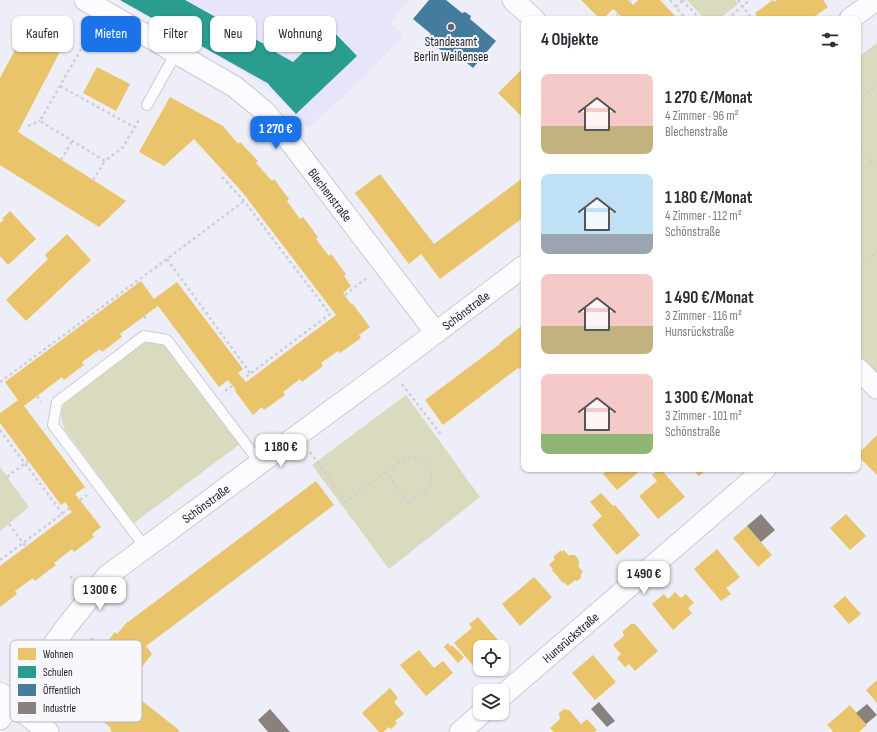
<!DOCTYPE html>
<html lang="de">
<meta charset="utf-8">
<style>
:root{--surface:#fff;--page:#f7f7f7;--text:#2b2b33;--muted:#7c7c81;--accent:#1a73e8}
body{margin:0;font-family:"Sofia Sans Condensed",sans-serif;background:var(--page);color:var(--text);height:100vh;display:flex;flex-direction:column;font-size:15px;white-space:nowrap}
*{box-sizing:border-box;margin:0}
p{font-size:13px;color:var(--muted)}
.icon{flex:none;width:22px;height:22px;fill:none;stroke:currentColor;stroke-width:2;stroke-linecap:round;stroke-linejoin:round}
.map{position:relative;flex:1;overflow:hidden}
.sheet{position:absolute;left:521px;top:16px;width:340px;height:456px;display:flex;flex-direction:column;background:var(--surface);border-radius:8px;box-shadow:0 1px 3px #0004}
.sheet>*{flex:none}
.top-card{position:absolute;left:12px;top:16px;width:380px;height:36px;display:flex;gap:8px}
.fabs{position:absolute;left:473px;top:640px;display:grid;gap:8px}
.fabs a{display:grid;place-items:center;width:36px;height:36px;border-radius:8px;background:var(--surface);box-shadow:0 1px 3px #0004;font-size:20px}
.price{position:absolute;translate:-50% -34px;padding:0 9px;border-radius:8px;background:#fff;color:#222;font-size:13px;line-height:26px;filter:drop-shadow(0 1px 2px #0008)}
.price::after{content:'';position:absolute;left:50%;top:24px;width:12px;height:9px;margin-left:-6px;background:inherit;clip-path:polygon(0 0,100% 0,50% 100%)}
.price.active{background:var(--accent);color:#fff}
ul{padding:0;list-style:none}
li{display:flex;align-items:center;gap:12px;height:100px;padding:0 20px}
li span{display:grid;place-items:center;flex:none;width:112px;height:80px;border-radius:8px;color:#555}
li>.icon{margin-inline-start:auto}
span .icon{width:48px;height:48px;fill:#fffc;stroke-width:1}
li b{font-size:17px}
h2{display:flex;justify-content:space-between;align-items:center;height:48px;padding:0 20px;font-size:17px}
.pill{padding:0 14px;border-radius:8px;background:var(--surface);box-shadow:0 1px 3px #0004;font-size:14px;line-height:36px}
.pill.active{background:var(--accent);color:#fff}
.map>svg:first-child{display:block}
</style>
<div class="map">
<svg width="877" height="732" viewBox="0 0 877 732">
<rect width="100%" height="100%" fill="#eeeef8"/>
<polygon fill="#e6e5f9" points="118,0 409,0 390,23 403,35 370,71 342,98 307,128 296,114 264,85 239,69"/>
<g fill="#d9dabe">
<polygon points="687,0 735,0 738,4 719,19 705,19"/>
<polygon points="877,43 877,373 858,354 858,57"/>
<path d="M 152,342 L 161,343 L 168,346 L 240,444 L 134,523 L 65,430 C 60,418 60,411 66,400 L 137,347 L 145,343 Z"/>
<polygon points="406,395 480,497 389,569 312,465"/>
<polygon points="0,467 29,507 0,531"/>
</g>
<g fill="#e9c46a">
<polygon points="581,0 628,0 633,5 638,0 660,0 676,17 674,19 618,19 621,16 613,9 603,19 600,19"/>
<polygon points="773,0 774,2 777,0 823,0 828,7 811,19 751,19 757,15 755,13"/>
<polygon points="31,20 66,40 18,132 126,201 99,227 0,165 0,78"/>
<polygon points="97,67 130,84 116,111 83,93"/>
<polygon points="521,70 524,74 524,119 498,93"/>
<polygon points="170,97 223,126 238,144 240,142 258,161 256,163 272,181 274,179 289,199 287,201 300,219 303,217 318,237 316,239 329,256 331,254 346,274 344,276 351,286 343,293 351,304 352,303 370,327 359,335 361,338 340,353 338,351 321,363 323,366 302,382 300,379 283,392 285,395 264,410 262,407 253,415 235,391 236,390 228,380 219,387 158,306 120,334 122,337 102,352 100,349 82,362 84,365 73,373 64,380 62,377 24,406 85,487 75,494 101,527 92,534 94,537 74,552 72,549 54,563 56,565 35,581 33,578 15,591 17,594 0,607 0,566 72,512 65,502 61,505 0,423 0,413 18,400 5,382 141,281 154,299 177,282 243,369 238,373 246,382 336,315 243,193 194,139 164,166 139,152"/>
<polygon points="380,174 434,244 524,177 524,217 440,279 421,254 409,264 355,193"/>
<polygon points="10,211 36,239 8,265 0,256 0,223 4,220 2,219"/>
<polygon points="67,234 91,260 26,321 6,300 48,259 45,255"/>
<polygon points="524,324 524,366 519,369 518,368 443,425 425,400 500,344 500,343"/>
<polygon points="877,435 877,475 858,456 858,454"/>
<polygon points="609,469 639,469 641,470 617,490 603,474"/>
<polygon points="659,469 661,469 685,497 658,519 639,496 657,481 652,475"/>
<polygon points="692,469 708,469 699,476"/>
<polygon points="316,481 334,505 146,646 152,654 130,682 130,681 124,689 131,694 132,693 179,730 178,732 112,732 110,730 111,728 79,702 76,689 102,653 100,651 115,632 117,634 128,621 128,622"/>
<polygon points="601,493 613,506 615,505 640,535 617,555 592,525 602,516 590,502"/>
<polygon points="846,514 866,536 850,550 830,528"/>
<polygon points="747,526 772,555 758,567 733,538"/>
<polygon points="717,549 740,577 726,588 731,594 721,601 694,569"/>
<polygon points="561,550 562,552 564,550 569,556 570,555 575,555 579,560 579,564 578,566 583,572 581,574 581,578 577,581 575,580 568,586 564,582 563,583 552,570 553,569 549,565 555,559 553,557"/>
<polygon points="534,577 552,597 520,626 502,604"/>
<polygon points="675,592 681,598 686,594 694,603 688,608 692,613 673,630 652,604 664,594 668,599"/>
<polygon points="845,596 861,614 849,624 833,606"/>
<polygon points="478,617 503,646 480,647 480,666 476,669 454,643 472,628 469,624"/>
<polygon points="631,624 635,624 658,651 635,671 629,664 625,667 617,658 621,654 613,645 625,635 623,634 623,631"/>
<polygon points="448,643 451,647 452,645 464,657 458,663 444,647"/>
<polygon points="419,650 434,668 443,661 453,673 426,696 400,665"/>
<polygon points="593,655 616,682 595,700 572,673"/>
<polygon points="877,680 877,703 866,690"/>
<polygon points="390,688 398,698 394,702 404,714 395,721 397,723 391,729 389,727 383,732 379,732 362,713"/>
<polygon points="850,705 867,725 859,732 832,732 833,731 827,725"/>
<polygon points="564,709 569,710 581,724 587,719 597,730 594,732 554,732 550,728 560,719 559,715 559,713"/>
</g>
<polygon fill="#2a9d8f" points="120,0 185,0 264,44 263,45 293,62 329,27 357,56 296,114 269,85 269,84"/>
<polygon fill="#457b9d" points="429,0 446,0 462,13 465,12 471,16 470,19 496,41 473,68 456,54 452,59 427,39 431,34 413,19"/>
<g fill="#8a817c">
<polygon points="761,514 775,530 761,542 747,526"/>
<polygon points="599,702 615,721 607,727 591,709"/>
<polygon points="867,704 877,715 866,724 856,713"/>
<polygon points="270,709 290,732 268,732 258,720"/>
</g>
<g fill="none" stroke-linecap="round" stroke-linejoin="round">
<defs>
<g id="service">
<polyline points="147,105 176,53"/>
<polyline points="145,547 53,425 57,402 144,336 167,340 260,463"/>
</g>
<g id="minor">
<path id="s1" d="M 85,0 L 235,87 L 263,110 L 285,135 L 436,333"/>
<polyline points="513,0 534,19"/>
<polyline points="850,19 876,0"/>
<polyline points="858,369 877,388"/>
<polyline points="0,693 48,732"/>
<path id="s2" d="M 502,696 L 765,469"/>
<path id="s3" d="M 0,719 L 67,626 L 107,576 L 389,368 L 524,266"/>
<polyline points="460,732 482,713"/>
</g>
</defs>
<use href="#service" stroke="#cacad2" stroke-width="12"/>
<use href="#minor" stroke="#cacad2" stroke-width="23"/>
<g stroke="#d0cfd4" stroke-width="2.5" stroke-dasharray="3 3" stroke-linecap="butt">
<polyline points="670,0 686,19"/>
<polyline points="682,0 700,19"/>
<polyline points="738,0 752,19"/>
<polyline points="630,1 631,0"/>
<polyline points="676,7 683,0"/>
<polyline points="612,19 618,14"/>
<polyline points="727,19 750,0"/>
<polyline points="93,28 40,121 105,161 123,147 140,118"/>
<polyline points="60,86 134,127"/>
<polyline points="858,101 877,85"/>
<polyline points="28,126 40,121"/>
<polyline points="858,146 877,168"/>
<polyline points="61,160 72,141"/>
<polyline points="222,177 244,201 330,314 243,379"/>
<polyline points="93,180 105,161"/>
<polyline points="167,259 250,373"/>
<polyline points="858,268 877,251"/>
<polyline points="345,295 368,277"/>
<polyline points="144,316 147,321"/>
<polyline points="0,382 167,259 244,201"/>
<polyline points="402,384 442,436"/>
<polyline points="225,391 232,386"/>
<polyline points="37,396 41,402"/>
<polyline points="0,430 65,517"/>
<path d="M 310,452 L 346,502 L 399,462 C 404,459 410,456 417,458 C 427,460 434,472 431,482 C 427,491 415,498 408,503 L 386,472"/>
<polyline points="7,477 28,461"/>
<polyline points="80,500 87,495"/>
<polyline points="9,524 26,547"/>
<polyline points="0,560 70,508"/>
<polyline points="70,576 76,581"/>
<polyline points="91,638 103,647"/>
<polyline points="46,699 77,695"/>
</g>
<use href="#service" stroke="#fcfcfe" stroke-width="10"/>
<use href="#minor" stroke="#fcfcfe" stroke-width="21"/>
</g>
<circle fill="#65656d" stroke="#f8f8fc" stroke-width="1.5" cx="451" cy="27" r="4"/>
<g text-anchor="middle" stroke-width="4" stroke-linejoin="round" paint-order="stroke">
<g font-size="13" fill="#1b1b22" stroke="#f8f8fc">
<text x="451" y="46">Standesamt<tspan x="451" dy="15">Berlin Weißensee</tspan></text>
</g>
<g font-size="13" fill="#1b1b22" stroke="#f8f8fc">
<text dy="5" stroke="none"><textPath href="#s1" startOffset="318">Blechenstraße</textPath></text>
<text dy="5" stroke="none"><textPath href="#s3" startOffset="625">Schönstraße</textPath></text>
<text dy="5" stroke="none"><textPath href="#s3" startOffset="301">Schönstraße</textPath></text>
<text dy="5" stroke="none"><textPath href="#s2" startOffset="90">Hunsrückstraße</textPath></text>
</g>
</g>
<rect x="10" y="640" width="132" height="82" rx="6" fill="#f8f8fc" stroke="#b6b6bb" stroke-width="1"/>
<rect x="18" y="648" width="18" height="12" fill="#e9c46a"/>
<rect x="18" y="666" width="18" height="12" fill="#2a9d8f"/>
<rect x="18" y="684" width="18" height="12" fill="#457b9d"/>
<rect x="18" y="702" width="18" height="12" fill="#8a817c"/>
<g font-size="11" fill="#1b1b22">
<text x="43" y="658">Wohnen</text>
<text x="43" y="676">Schulen</text>
<text x="43" y="694">Öffentlich</text>
<text x="43" y="712">Industrie</text>
</g>
</svg>
<div class="fabs">
<a><svg class="icon" aria-label="locate" viewBox="0 0 24 24"><circle cx="12" cy="12" r="6"/><path d="M12 2v4M12 18v4M2 12h4M18 12h4"/></svg></a>
<a><svg class="icon" aria-label="layers" viewBox="0 0 24 24"><path d="M12 4l9 5-9 5-9-5zM3 14l9 5 9-5"/></svg></a>
</div>
<b class="price active" style="left:276px;top:150px">1 270 €</b>
<b class="price" style="left:281px;top:468px">1 180 €</b>
<b class="price" style="left:644px;top:595px">1 490 €</b>
<b class="price" style="left:100px;top:611px">1 300 €</b>
<div class="top-card">
<a class="pill">Kaufen</a>
<a class="pill active">Mieten</a>
<a class="pill">Filter</a>
<a class="pill">Neu</a>
<a class="pill">Wohnung</a>
</div>
<section class="sheet">
<h2>4 Objekte<svg class="icon" aria-label="filters" viewBox="0 0 24 24"><path d="M4 7h16M4 17h16"/><circle cx="9" cy="7" r="2"/><circle cx="15" cy="17" r="2"/></svg></h2>
<ul>
<li><span style="background:linear-gradient(#f6c9c9 65%,#c2b280 0)"><svg class="icon" aria-label="home" viewBox="0 0 24 24"><path d="M3 11l9-7 9 7M6 9v11h12V9"/></svg></span><div><b>1 270 €/Monat</b><p>4 Zimmer · 96 m²</p><p>Blechenstraße</p></div></li>
<li><span style="background:linear-gradient(#bfe0f5 75%,#9aa5b1 0)"><svg class="icon" aria-label="home" viewBox="0 0 24 24"><path d="M3 11l9-7 9 7M6 9v11h12V9"/></svg></span><div><b>1 180 €/Monat</b><p>4 Zimmer · 112 m²</p><p>Schönstraße</p></div></li>
<li><span style="background:linear-gradient(#f6c9c9 65%,#c2b280 0)"><svg class="icon" aria-label="home" viewBox="0 0 24 24"><path d="M3 11l9-7 9 7M6 9v11h12V9"/></svg></span><div><b>1 490 €/Monat</b><p>3 Zimmer · 116 m²</p><p>Hunsrückstraße</p></div></li>
<li><span style="background:linear-gradient(#f6c9c9 75%,#8fb573 0)"><svg class="icon" aria-label="home" viewBox="0 0 24 24"><path d="M3 11l9-7 9 7M6 9v11h12V9"/></svg></span><div><b>1 300 €/Monat</b><p>3 Zimmer · 101 m²</p><p>Schönstraße</p></div></li>
</ul>
</section>
</div>
